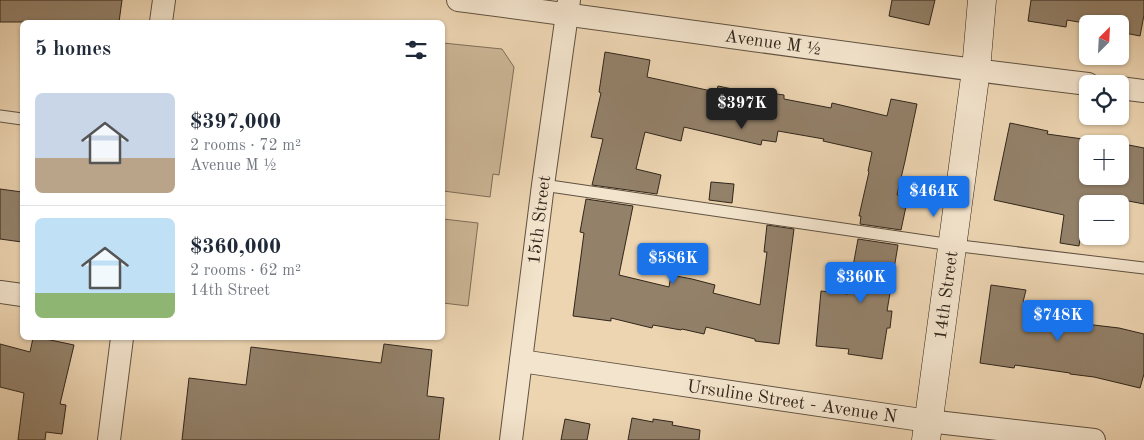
<!DOCTYPE html>
<meta charset="utf-8">
<style>
:root{--surface:#fff;--page:#f2f2f3;--text:#1f2937;--muted:#747a83;--line:#e0e1e3;--accent:#1a73e8}
body{margin:0;font-family:"Old Standard TT",serif;background:var(--page);color:var(--text);height:100vh;display:flex;flex-direction:column;font-size:19px;white-space:nowrap}
*{box-sizing:border-box;margin:0}
p{font-size:16px;color:var(--muted)}
.icon{flex:none;width:28px;height:28px;fill:none;stroke:currentColor;stroke-width:2;stroke-linecap:round;stroke-linejoin:round}
.map{position:relative;flex:1;overflow:hidden}
.side{position:absolute;left:20px;top:20px;width:425px;height:320px;display:flex;flex-direction:column;background:var(--surface);border-radius:8px;box-shadow:0 1px 4px #0004}
.side>*{flex:none}
.needle{width:32px;rotate:24deg}
.fabs{position:absolute;left:1079px;top:15px;display:grid;gap:10px}
.fabs a{display:grid;place-items:center;width:50px;height:50px;border-radius:8px;background:var(--surface);box-shadow:0 1px 4px #0004;font-size:25px}
.price{position:absolute;translate:-50% -42px;padding:0 11px;border-radius:5px;background:var(--accent);color:#fff;font-size:16px;line-height:32px;filter:drop-shadow(0 1px 2px #0008)}
.price::after{content:'';position:absolute;left:50%;top:30px;width:15px;height:11px;margin-left:-8px;background:inherit;clip-path:polygon(0 0,100% 0,50% 100%)}
.price.active{background:#222;color:#fff}
ul{padding:0;list-style:none}
li{display:flex;align-items:center;gap:15px;height:125px;padding:0 15px}
li+li{border-top:1px solid var(--line)}
li span{display:grid;place-items:center;flex:none;width:140px;height:100px;border-radius:8px;color:#555}
li>.icon{margin-inline-start:auto}
span .icon{width:60px;height:60px;fill:#fffc;stroke-width:1}
li b{font-size:21px}
h2{display:flex;justify-content:space-between;align-items:center;height:60px;padding:0 15px;font-size:21px}
.map>svg:first-child{display:block}
</style>
<div class="map">
<svg width="1144" height="440" viewBox="0 0 1144 440">
<rect width="100%" height="100%" fill="#edd5b2"/>
<filter id="stains"><feTurbulence type="fractalNoise" baseFrequency=".004" numOctaves="4"/><feColorMatrix values="0 0 0 0 .2 0 0 0 0 .09 0 0 0 0 .02 0 0 0 .5 -.17"/></filter>
<radialGradient id="worn" r=".72"><stop offset=".6" stop-color="#630" stop-opacity="0"/><stop offset="1" stop-color="#630" stop-opacity=".3"/></radialGradient>
<g fill="#cdb798" stroke="#7f6e5a">
<polygon points="443,43 502,49 514,67 499,175 493,174 490,197 443,191"/>
<polygon points="443,219 478,223 468,306 443,303"/>
</g>
<g fill="#93816a" stroke="#31261b" fill-rule="evenodd">
<polygon points="0,0 122,0 119,22 0,22"/>
<polygon points="892,0 935,0 929,25 889,16"/>
<polygon points="1031,0 1144,0 1144,15 1140,36 1120,32 1120,24 1090,24 1067,20 1066,27 1028,21"/>
<polygon points="605,52 650,60 647,77 716,92 718,86 761,95 762,92 784,95 784,99 831,108 832,103 887,116 891,99 917,104 905,161 897,195 908,197 901,230 860,224 861,216 859,216 869,172 868,171 872,152 823,141 824,139 778,131 776,142 762,140 761,145 684,127 681,141 645,132 636,169 661,175 657,194 592,185 603,139 591,137 601,93 599,92"/>
<path d="M 1010,123 L 1048,131 L 1047,134 L 1097,141 L 1098,139 L 1144,148 L 1144,204 L 1108,197 L 1107,204 L 1088,204 L 1088,217 L 1083,216 L 1079,246 L 1060,243 L 1064,215 L 994,200 ZM 1088,144 L 1120,144 L 1120,176 L 1088,176 Z"/>
<polygon points="711,182 734,184 732,203 709,200"/>
<polygon points="0,189 22,192 22,242 0,239"/>
<polygon points="586,199 633,206 619,275 669,287 671,275 692,279 715,285 713,293 760,305 767,252 764,252 767,225 794,229 779,344 755,341 755,339 706,327 704,334 682,329 681,330 653,325 652,328 611,318 611,321 573,316 584,233 580,232"/>
<polygon points="858,239 898,245 887,311 892,311 890,328 887,328 882,359 848,354 849,349 816,346 821,291 848,294"/>
<polygon points="991,285 1026,290 1023,302 1069,314 1068,322 1119,328 1144,334 1144,374 1140,388 1094,377 1070,374 1070,373 1015,365 1014,368 980,363"/>
<polygon points="33,338 41,338 74,345 60,404 66,405 62,434 46,432 45,440 18,440 24,393 0,387 0,344 30,352"/>
<polygon points="384,344 432,350 427,396 444,398 439,440 182,440 189,378 246,385 251,347 381,363"/>
<polygon points="632,418 653,422 653,419 673,422 672,425 700,430 699,440 628,440"/>
<polygon points="565,419 590,424 587,440 561,440"/>
</g>
<g fill="none" stroke-linecap="round" stroke-linejoin="round">
<defs>
<g id="service">
<polyline points="0,116 22,119"/>
<polyline points="543,185 952,245 1144,268"/>
</g>
<g id="minor">
<path d="M 458,0 C 668,27 877,59 1088,84"/>
<polyline points="161,22 164,0"/>
<polyline points="1120,88 1144,91"/>
<polyline points="0,292 22,295"/>
<path id="s1" d="M 521,361 L 928,421 L 1094,440"/>
<polyline points="109,440 122,338"/>
<path id="s2" d="M 511,440 L 543,185 L 569,0"/>
</g>
<g id="secondary">
<path id="s3" d="M 926,440 L 976,70 L 982,0"/>
</g>
</defs>
<use href="#service" stroke="#605241" stroke-width="13"/>
<use href="#minor" stroke="#605241" stroke-width="24"/>
<use href="#secondary" stroke="#31261b" stroke-width="29"/>
<use href="#service" stroke="#f3e4cd" stroke-width="11"/>
<use href="#minor" stroke="#f3e4cd" stroke-width="22"/>
<use href="#secondary" stroke="#f3e4cd" stroke-width="28"/>
</g>
<g text-anchor="middle" stroke-width="4" stroke-linejoin="round" paint-order="stroke">
<g font-size="18" fill="#31261b" stroke="#f3e4cd">
<text transform="translate(773 42) rotate(8)" y="6">Avenue M ½</text>
<text dy="6" stroke="none"><textPath href="#s2" startOffset="222">15th Street</textPath></text>
<text dy="6" stroke="none"><textPath href="#s3" startOffset="146">14th Street</textPath></text>
<text dy="6" stroke="none"><textPath href="#s1" startOffset="274">Ursuline Street - Avenue N</textPath></text>
</g>
</g>
<rect width="100%" height="100%" filter="url(#stains)"/>
<rect width="100%" height="100%" fill="url(#worn)"/>
</svg>
<div class="fabs">
<a><svg class="needle" viewBox="-14 -14 28 28"><path d="M0-13l5 13h-10z" fill="#e53935"/><path d="M0 13l5-13h-10z" fill="#747a83"/></svg></a>
<a><svg class="icon" aria-label="locate" viewBox="0 0 24 24"><circle cx="12" cy="12" r="6"/><path d="M12 2v4M12 18v4M2 12h4M18 12h4"/></svg></a>
<a>+</a>
<a>−</a>
</div>
<b class="price active" style="left:742px;top:130px">$397K</b>
<b class="price" style="left:934px;top:218px">$464K</b>
<b class="price" style="left:673px;top:285px">$586K</b>
<b class="price" style="left:861px;top:304px">$360K</b>
<b class="price" style="left:1058px;top:342px">$748K</b>
<section class="side">
<h2>5 homes<svg class="icon" aria-label="filters" viewBox="0 0 24 24"><path d="M4 7h16M4 17h16"/><circle cx="9" cy="7" r="2"/><circle cx="15" cy="17" r="2"/></svg></h2>
<ul>
<li><span style="background:linear-gradient(#c9d6e8 65%,#b9a48a 0)"><svg class="icon" aria-label="home" viewBox="0 0 24 24"><path d="M3 11l9-7 9 7M6 9v11h12V9"/></svg></span><div><b>$397,000</b><p>2 rooms · 72 m²</p><p>Avenue M ½</p></div></li>
<li><span style="background:linear-gradient(#bfe0f5 75%,#8fb573 0)"><svg class="icon" aria-label="home" viewBox="0 0 24 24"><path d="M3 11l9-7 9 7M6 9v11h12V9"/></svg></span><div><b>$360,000</b><p>2 rooms · 62 m²</p><p>14th Street</p></div></li>
</ul>
</section>
</div>
